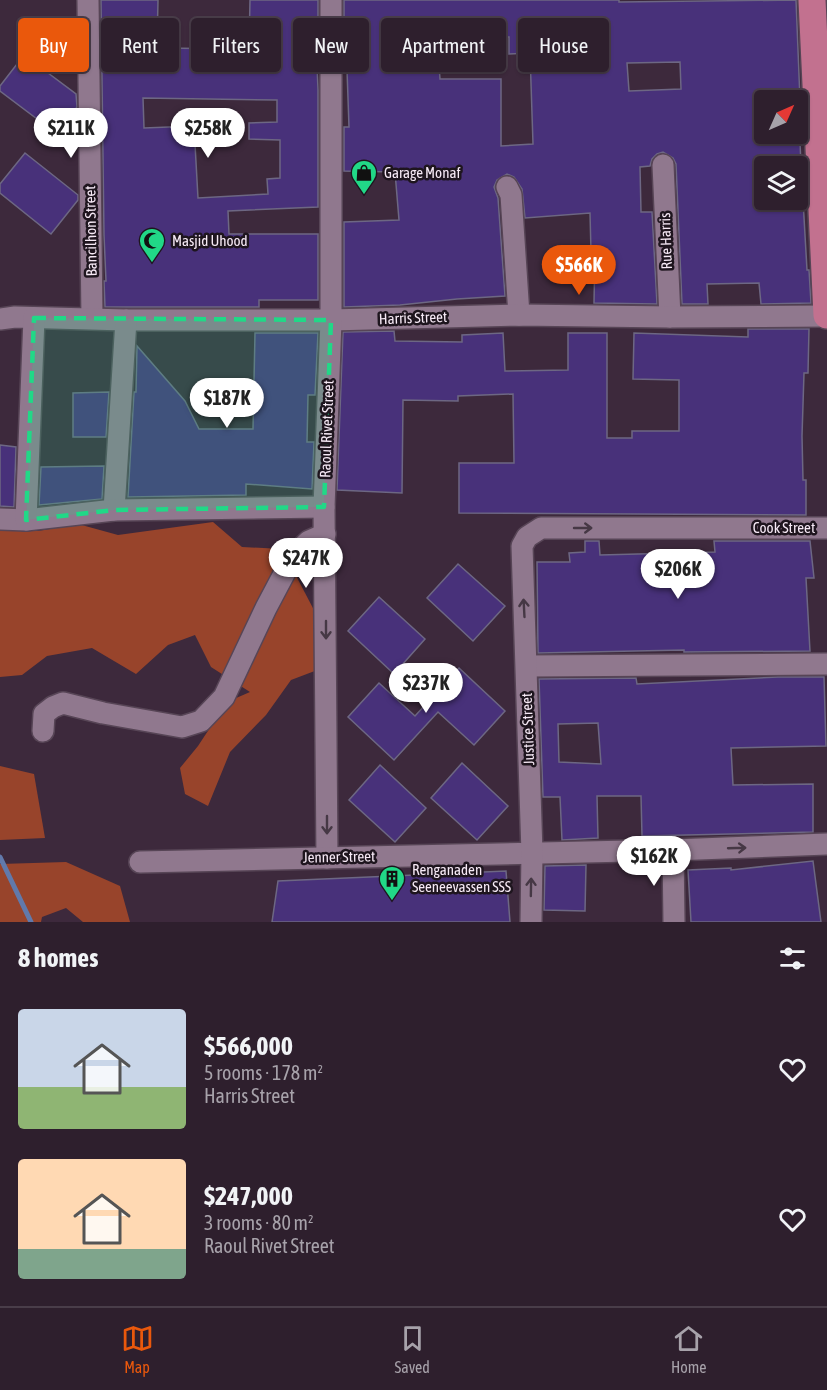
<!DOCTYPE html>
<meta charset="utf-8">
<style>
:root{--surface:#2e1f2d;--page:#362735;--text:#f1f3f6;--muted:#a7a2aa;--line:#493d49;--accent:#ea580c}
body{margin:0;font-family:"Asap Condensed",sans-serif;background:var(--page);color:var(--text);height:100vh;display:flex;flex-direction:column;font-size:22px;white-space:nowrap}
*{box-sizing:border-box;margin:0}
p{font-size:20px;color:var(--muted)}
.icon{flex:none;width:33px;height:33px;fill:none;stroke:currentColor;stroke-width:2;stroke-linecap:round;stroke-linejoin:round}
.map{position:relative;height:922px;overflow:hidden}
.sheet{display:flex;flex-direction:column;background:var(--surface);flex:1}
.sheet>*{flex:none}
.top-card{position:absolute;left:18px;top:18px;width:792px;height:54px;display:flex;gap:12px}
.needle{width:39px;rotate:45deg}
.buttons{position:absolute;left:754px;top:90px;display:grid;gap:12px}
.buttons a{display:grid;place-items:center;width:54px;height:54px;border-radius:6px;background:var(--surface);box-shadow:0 2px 4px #0004,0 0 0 2px var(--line);font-size:30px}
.price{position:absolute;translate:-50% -51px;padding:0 14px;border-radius:21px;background:#fff;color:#222;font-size:20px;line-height:39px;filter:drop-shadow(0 2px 3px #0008)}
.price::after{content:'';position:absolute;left:50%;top:36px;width:18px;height:14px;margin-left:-9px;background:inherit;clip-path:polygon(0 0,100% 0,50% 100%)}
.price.current{background:var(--accent);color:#fff}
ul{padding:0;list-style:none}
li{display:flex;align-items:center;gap:18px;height:150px;padding:0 18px}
li span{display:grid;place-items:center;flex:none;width:168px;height:120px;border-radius:6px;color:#555}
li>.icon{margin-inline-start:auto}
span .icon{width:72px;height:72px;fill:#fffc;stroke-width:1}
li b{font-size:26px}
h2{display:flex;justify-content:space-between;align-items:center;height:72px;padding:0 18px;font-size:26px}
.tag{padding:0 21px;border-radius:6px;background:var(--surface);box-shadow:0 2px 4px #0004,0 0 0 2px var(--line);font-size:21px;line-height:54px}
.tag.current{background:var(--accent);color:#fff}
.dock{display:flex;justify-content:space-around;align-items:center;height:84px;border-top:2px solid var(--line);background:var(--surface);font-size:16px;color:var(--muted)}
.dock a{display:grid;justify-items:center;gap:3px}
.dock .current{color:var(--accent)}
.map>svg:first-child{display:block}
</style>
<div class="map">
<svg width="827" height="922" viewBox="0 0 827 922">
<rect width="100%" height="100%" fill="#3d293c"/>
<g fill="#98442b">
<polygon points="213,522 242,547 282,549 315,612 320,669 291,680 266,715 230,752 208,806 185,794 180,768 198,746 227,702 250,692 211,667 195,635 168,645 136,674 92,648 47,656 22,675 0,677 0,530 38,531 78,524 118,535"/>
<polygon points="0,766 34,774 45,838 0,840"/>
<polygon points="66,862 120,886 130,922 83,922 66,908 42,917 41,922 0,922 0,864"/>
</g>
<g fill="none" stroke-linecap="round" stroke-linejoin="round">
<polyline stroke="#6179ab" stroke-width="5" points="0,857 31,922"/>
</g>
<g fill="#48317a" stroke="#6d6783" stroke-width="1.5" fill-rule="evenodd">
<path d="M 101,0 L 158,0 L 157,48 L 249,49 L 250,0 L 318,0 L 318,40 L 316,40 L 318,90 L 318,207 L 228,211 L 229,234 L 318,234 L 318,300 L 259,300 L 259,307 L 105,307 L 104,281 L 106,281 L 104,235 ZM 143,98 L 277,100 L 277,122 L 249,123 L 249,139 L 280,140 L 280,178 L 267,179 L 268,194 L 198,198 L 194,126 L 144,128 Z"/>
<path d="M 344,0 L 619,0 L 619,2 L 796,0 L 800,100 L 765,100 L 765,144 L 800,142 L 801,166 L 765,166 L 765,200 L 803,200 L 807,270 L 809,270 L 811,303 L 761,304 L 759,283 L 707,284 L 708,304 L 682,304 L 676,164 L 673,158 L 663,152 L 657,154 L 652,159 L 650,166 L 640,167 L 641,212 L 652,212 L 657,304 L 594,303 L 595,252 L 591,252 L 590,213 L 525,218 L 522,189 L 514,177 L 507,174 L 497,180 L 494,187 L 498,198 L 505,296 L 457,299 L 400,305 L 344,307 L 344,222 L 399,220 L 395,172 L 344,171 L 344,127 L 349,127 L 346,41 L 344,41 ZM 437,36 L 509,37 L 509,54 L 530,53 L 533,144 L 501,146 L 501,79 L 440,79 ZM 680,62 L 681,89 L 629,91 L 627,63 Z"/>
<polygon points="24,55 76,94 77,107 57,134 0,91 0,86"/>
<polygon points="25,153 78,195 78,200 51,234 0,193 0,184"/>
<polygon points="748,329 809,329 808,373 804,373 802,436 803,480 806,480 806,515 459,513 459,463 514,463 513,394 458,396 458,401 403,400 402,493 337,490 343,332 394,331 395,341 462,342 462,335 503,333 505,371 568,370 568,333 607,333 607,438 632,438 632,431 679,431 679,380 633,379 634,333 748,337"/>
<polygon points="255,333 318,333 315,395 308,395 307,442 314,442 312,489 246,484 246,495 128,497 134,392 136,392 137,346 185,401 199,429 253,429"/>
<polygon points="109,392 106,437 73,437 73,393"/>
<polygon points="0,445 16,447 14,507 0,506"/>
<polygon points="104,466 102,499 39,505 41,467"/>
<polygon points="585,541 599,541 600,555 715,552 714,541 810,541 814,578 806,578 810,651 684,652 684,650 538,653 537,562 570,562 569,553 585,552"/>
<polygon points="458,564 505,606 473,641 427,598"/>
<polygon points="379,597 425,639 394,674 348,631"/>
<polygon points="459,668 505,711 474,745 438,712 394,760 348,717 379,683 415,716"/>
<path d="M 778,677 L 824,677 L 826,746 L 731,748 L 733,785 L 813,784 L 813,832 L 642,836 L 641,796 L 597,796 L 598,838 L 562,840 L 560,797 L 543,797 L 539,679 L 636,678 L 637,684 ZM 598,723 L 601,764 L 559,762 L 558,724 Z"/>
<polygon points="462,763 508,806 477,840 431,798"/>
<polygon points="380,765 426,808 395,842 349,800"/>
<polygon points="813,861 821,922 691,922 688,870 731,868 731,870"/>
<polygon points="586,865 585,911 544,910 545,866"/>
<polygon points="506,871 510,922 272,922 278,881"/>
</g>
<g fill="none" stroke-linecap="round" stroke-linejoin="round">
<defs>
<g id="minor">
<polyline points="88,0 92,318"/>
<polyline points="663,165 670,317"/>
<polyline points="507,187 511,195 519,315"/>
<polyline points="0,319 15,317 126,320 331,320 519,315 670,317 827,316"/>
<polyline points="114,510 126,320"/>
<polyline points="0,519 26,520 114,510 324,507"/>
<polyline points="26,520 34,318"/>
<polyline points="527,666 827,664"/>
<polyline points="43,731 44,714 53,707 63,703 103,713 182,727 201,721 224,697 266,608 294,555 309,541 325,534"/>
<polyline points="673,850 674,922"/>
<polyline points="327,858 324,507 331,320 331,0"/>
<polyline points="140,862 673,850 827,844"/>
<polyline points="531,922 532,853 522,546 527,537 541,528 827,528"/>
</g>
<polyline id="major" points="812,0 827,315"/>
</defs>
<use href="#minor" stroke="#574556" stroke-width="24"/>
<use href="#major" stroke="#574556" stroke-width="30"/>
<use href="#minor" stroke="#90788e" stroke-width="21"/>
<use href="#major" stroke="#c2718f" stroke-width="27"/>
</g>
<defs><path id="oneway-shaft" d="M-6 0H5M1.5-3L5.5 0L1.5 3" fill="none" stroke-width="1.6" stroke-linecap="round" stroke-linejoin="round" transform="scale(1.5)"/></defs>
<g stroke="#463845">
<use href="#oneway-shaft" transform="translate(583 528)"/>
<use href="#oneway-shaft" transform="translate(524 608) rotate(-93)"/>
<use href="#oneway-shaft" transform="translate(326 630) rotate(90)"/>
<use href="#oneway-shaft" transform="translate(327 825) rotate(90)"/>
<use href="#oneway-shaft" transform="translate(737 848) rotate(-2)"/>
<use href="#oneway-shaft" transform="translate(531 887) rotate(-89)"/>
</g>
<path fill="#21d887" fill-opacity="0.2" stroke="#21d887" stroke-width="4.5" stroke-dasharray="12 8" stroke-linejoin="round" d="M 34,318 L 331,320 L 324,507 L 114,510 L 26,520 Z"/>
<defs>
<symbol id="shop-pin" viewBox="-11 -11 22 30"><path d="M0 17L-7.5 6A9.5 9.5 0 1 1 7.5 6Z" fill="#21d887" stroke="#1e151e"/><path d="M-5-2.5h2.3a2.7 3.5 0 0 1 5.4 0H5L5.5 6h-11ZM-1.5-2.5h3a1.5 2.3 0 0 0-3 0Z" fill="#111"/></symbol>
<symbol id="mosque-pin" viewBox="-11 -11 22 30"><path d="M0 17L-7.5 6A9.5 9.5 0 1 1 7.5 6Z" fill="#21d887" stroke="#1e151e"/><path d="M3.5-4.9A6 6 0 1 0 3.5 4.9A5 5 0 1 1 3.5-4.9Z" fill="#111"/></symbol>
<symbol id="building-pin" viewBox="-11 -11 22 30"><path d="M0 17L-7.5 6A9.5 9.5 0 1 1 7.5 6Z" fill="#21d887" stroke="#1e151e"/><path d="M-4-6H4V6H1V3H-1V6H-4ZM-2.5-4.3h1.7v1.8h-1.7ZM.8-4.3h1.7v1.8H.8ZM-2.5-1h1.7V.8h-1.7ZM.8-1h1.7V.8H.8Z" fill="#111"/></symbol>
</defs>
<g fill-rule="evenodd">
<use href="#shop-pin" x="349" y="158" width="30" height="40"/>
<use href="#mosque-pin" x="137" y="226" width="30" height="40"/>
<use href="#building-pin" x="377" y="864" width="30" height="40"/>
</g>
<g text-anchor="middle" stroke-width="5" stroke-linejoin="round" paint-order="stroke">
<g font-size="15" fill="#f7eaf6" stroke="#1e151e" text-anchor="start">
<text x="384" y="178">Garage Monaf</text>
<text x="172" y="246">Masjid Uhood</text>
<text x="412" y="875">Renganaden<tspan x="412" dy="17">Seeneevassen SSS</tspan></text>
</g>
<g font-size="15" fill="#f7eaf6" stroke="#1e151e">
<text transform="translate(91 231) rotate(-91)" y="5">Bancilhon Street</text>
<text transform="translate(666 241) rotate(-92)" y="5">Rue Harris</text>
<text transform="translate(413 318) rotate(-2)" y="5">Harris Street</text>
<text transform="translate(327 429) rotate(-88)" y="5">Raoul Rivet Street</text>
<text x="784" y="533">Cook Street</text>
<text transform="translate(528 729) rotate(-92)" y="5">Justice Street</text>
<text transform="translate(339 857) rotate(-1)" y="5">Jenner Street</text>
</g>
</g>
</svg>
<div class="buttons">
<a><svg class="needle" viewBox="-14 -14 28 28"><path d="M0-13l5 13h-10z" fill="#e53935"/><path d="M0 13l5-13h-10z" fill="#a7a2aa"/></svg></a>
<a><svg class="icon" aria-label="layers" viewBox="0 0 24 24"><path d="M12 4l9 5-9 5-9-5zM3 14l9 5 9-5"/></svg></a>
</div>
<b class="price" style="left:71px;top:159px">$211K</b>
<b class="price" style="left:208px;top:159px">$258K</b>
<b class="price current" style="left:579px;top:296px">$566K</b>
<b class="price" style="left:227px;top:429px">$187K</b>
<b class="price" style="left:306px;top:589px">$247K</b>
<b class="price" style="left:678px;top:600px">$206K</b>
<b class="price" style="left:426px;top:714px">$237K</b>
<b class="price" style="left:654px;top:887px">$162K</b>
<div class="top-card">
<a class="tag current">Buy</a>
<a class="tag">Rent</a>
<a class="tag">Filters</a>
<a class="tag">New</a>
<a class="tag">Apartment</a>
<a class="tag">House</a>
</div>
</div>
<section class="sheet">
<h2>8 homes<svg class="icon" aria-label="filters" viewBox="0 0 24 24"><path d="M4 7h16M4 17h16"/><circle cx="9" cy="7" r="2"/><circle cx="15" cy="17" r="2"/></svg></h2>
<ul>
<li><span style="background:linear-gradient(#c9d6e8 65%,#8fb573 0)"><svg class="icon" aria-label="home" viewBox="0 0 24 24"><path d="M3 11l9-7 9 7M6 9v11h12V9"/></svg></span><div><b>$566,000</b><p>5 rooms · 178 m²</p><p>Harris Street</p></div><svg class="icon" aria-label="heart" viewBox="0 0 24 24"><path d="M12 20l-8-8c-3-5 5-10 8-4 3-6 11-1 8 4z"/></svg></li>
<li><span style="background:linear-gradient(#ffd9b3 75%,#7fa58c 0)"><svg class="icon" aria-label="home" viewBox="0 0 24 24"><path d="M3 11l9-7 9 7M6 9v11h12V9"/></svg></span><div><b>$247,000</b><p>3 rooms · 80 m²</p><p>Raoul Rivet Street</p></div><svg class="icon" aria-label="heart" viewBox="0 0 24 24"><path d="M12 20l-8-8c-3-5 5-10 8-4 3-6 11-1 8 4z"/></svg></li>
</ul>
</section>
<nav class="dock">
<a class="current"><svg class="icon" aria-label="map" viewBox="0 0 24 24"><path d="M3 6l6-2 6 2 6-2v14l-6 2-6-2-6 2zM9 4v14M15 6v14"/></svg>Map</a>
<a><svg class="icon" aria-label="saved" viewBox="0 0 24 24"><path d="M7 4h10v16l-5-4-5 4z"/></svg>Saved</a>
<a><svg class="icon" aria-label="home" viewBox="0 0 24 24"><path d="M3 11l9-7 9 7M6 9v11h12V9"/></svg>Home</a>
</nav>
